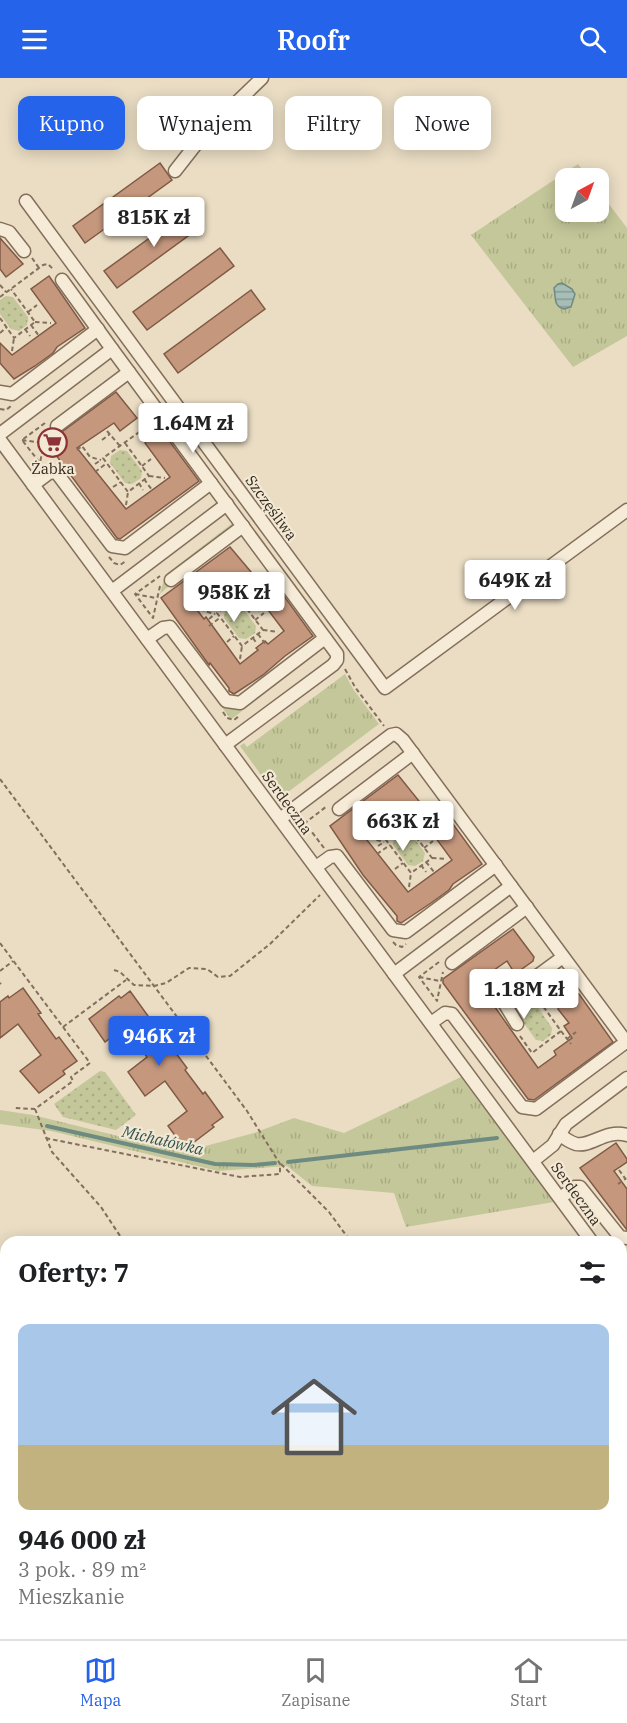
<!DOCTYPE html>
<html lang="pl">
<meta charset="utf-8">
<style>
:root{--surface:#fff;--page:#f6f6f6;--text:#202124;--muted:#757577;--line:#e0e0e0;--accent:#2563eb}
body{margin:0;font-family:"IBM Plex Serif",serif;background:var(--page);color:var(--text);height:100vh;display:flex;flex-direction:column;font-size:22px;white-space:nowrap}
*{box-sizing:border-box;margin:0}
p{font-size:20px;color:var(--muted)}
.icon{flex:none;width:33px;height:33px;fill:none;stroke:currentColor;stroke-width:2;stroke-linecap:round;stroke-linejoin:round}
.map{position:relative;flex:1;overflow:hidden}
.side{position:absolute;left:0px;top:1158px;width:627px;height:404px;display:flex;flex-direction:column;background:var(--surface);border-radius:18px 18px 0 0;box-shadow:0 3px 15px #0003}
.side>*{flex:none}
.top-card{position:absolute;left:18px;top:18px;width:591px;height:54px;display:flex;gap:12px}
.needle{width:39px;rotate:41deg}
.controls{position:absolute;left:555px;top:90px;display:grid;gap:12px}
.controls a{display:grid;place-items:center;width:54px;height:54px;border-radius:12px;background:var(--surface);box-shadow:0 3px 15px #0003;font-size:30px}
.price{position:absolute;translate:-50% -51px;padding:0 14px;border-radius:6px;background:#fff;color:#222;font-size:20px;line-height:39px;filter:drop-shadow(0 2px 3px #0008)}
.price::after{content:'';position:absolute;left:50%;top:36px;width:18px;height:14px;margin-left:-9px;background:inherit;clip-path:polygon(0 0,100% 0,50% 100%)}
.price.active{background:var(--accent);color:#fff}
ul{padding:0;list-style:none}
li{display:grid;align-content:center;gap:12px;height:318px;padding:0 18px}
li+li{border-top:2px solid var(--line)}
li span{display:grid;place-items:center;height:186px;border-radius:12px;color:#555}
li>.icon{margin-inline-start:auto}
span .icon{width:108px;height:108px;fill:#fffc;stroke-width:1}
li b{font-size:26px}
h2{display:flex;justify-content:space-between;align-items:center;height:72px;padding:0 18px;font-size:26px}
.pill{padding:0 21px;border-radius:12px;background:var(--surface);box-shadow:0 3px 15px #0003;font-size:21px;line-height:54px}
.pill.active{background:var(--accent);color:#fff}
header{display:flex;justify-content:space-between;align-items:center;height:78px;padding:0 18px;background:var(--accent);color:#fff;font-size:27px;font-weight:600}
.menu{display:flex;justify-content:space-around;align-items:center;height:84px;border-top:2px solid var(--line);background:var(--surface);font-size:16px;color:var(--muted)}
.menu a{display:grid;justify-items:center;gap:3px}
.menu .active{color:var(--accent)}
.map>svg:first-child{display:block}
</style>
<header><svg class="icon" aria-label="menu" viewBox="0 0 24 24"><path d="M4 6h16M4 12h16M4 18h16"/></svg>Roofr<svg class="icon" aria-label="search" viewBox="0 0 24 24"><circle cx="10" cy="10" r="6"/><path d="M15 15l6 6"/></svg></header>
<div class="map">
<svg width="627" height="1561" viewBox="0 0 627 1561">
<defs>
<pattern id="grass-tufts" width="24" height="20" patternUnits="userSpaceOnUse" patternTransform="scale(1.5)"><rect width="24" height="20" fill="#c4c799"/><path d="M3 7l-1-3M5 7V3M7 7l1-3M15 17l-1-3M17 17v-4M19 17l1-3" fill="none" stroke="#a9ab83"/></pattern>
<pattern id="park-dots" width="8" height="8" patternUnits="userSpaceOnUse" patternTransform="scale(1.5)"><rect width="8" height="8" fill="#c4c799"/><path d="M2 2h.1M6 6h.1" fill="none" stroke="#a9ab83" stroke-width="1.8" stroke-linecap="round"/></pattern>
<pattern id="water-rules" width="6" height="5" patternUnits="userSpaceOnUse" patternTransform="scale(1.5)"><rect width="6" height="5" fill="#a6beb6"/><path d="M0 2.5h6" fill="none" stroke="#889a93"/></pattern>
</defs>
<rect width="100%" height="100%" fill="#eaddc4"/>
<g fill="url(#grass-tufts)">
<polygon points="578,86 589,100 566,100 566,134 598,134 599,113 627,150 627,258 573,289 471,157"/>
<polygon points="234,444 235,447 160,516 165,497"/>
<polygon points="182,570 240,630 242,633 233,640 230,640 179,572"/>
<polygon points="345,596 353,611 379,646 280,720 284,725 282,726 240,668 244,665 247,669"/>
<polygon points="461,999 554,1124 406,1149 394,1115 312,1108 287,1088 218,1093 51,1053 0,1046 0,1032 33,1037 183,1074 254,1055 294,1040 344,1055"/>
<polygon points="0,1453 6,1457 6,1480 0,1477"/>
<polygon points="161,1556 231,1556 255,1561 173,1561"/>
</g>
<g fill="url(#park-dots)">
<polygon points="6,218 13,219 28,239 27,247 19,253 11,251 0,236 0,222"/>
<polygon points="120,372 127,373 142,393 141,400 132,406 125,405 110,385 111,378"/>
<polygon points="233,526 241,528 256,548 255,555 246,561 239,560 224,540 225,532"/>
<polygon points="403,754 410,755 425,775 423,783 415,788 408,787 393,767 394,760"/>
<polygon points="535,925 552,950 551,957 543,963 536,962 518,937"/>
<polygon points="100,993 105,994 136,1037 116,1052 63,1039 54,1026"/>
</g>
<path fill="url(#water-rules)" stroke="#6e8b82" stroke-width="1.5" d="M 562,205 L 572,211 L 575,216 L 571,229 L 564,231 C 553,228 556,219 554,210 L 558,206 Z"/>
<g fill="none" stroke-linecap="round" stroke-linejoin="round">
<g stroke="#6e8b82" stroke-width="4">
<polyline points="47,1048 215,1086 253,1087 275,1085"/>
<polyline points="288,1084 497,1060"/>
<polyline points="0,1467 6,1470"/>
<polyline points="200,1556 232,1561"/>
</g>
</g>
<g fill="#c5987e" stroke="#805a44" stroke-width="1.5">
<polygon points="160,85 172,102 85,165 73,148"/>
<polygon points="191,130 203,147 117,210 104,193"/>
<polygon points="0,160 23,186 6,199 0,191"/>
<polygon points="220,170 234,188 147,252 133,234"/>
<polygon points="49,198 85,250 57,269 53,275 35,288 14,301 0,285 0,265 12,277 56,245 31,211"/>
<polygon points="251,212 265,231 178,295 164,276"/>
<polygon points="116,314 137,340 120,353 114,345 77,370 126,431 170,399 145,365 162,353 199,403 120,461 117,460 47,365"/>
<polygon points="230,469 251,494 234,507 228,500 213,512 211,509 191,524 204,541 206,539 240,586 258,572 256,570 265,563 268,566 284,553 259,520 276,507 313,558 285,578 263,597 234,616 229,613 229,610 210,585 209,587 161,520"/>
<polygon points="398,697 419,723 402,735 396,728 381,740 379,737 359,752 408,814 452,782 427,748 445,735 482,786 453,806 449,812 431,825 401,845 397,843 397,838 363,797 330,748"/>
<polygon points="513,851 534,879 533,883 515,896 507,883 487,897 490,902 480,908 538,990 556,977 554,973 572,960 564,948 569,945 558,931 559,927 575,915 579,916 613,964 534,1022 528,1021 443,905 443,901"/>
<polygon points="23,910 41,935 38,936 56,961 59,959 77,983 63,993 65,996 39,1015 20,993 41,977 18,946 0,960 0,924 8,918 9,920"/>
<polygon points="130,913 148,938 146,939 164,964 166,962 187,990 185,992 203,1016 205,1014 223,1039 212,1047 214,1049 185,1071 168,1048 187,1033 165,1003 145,1018 128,994 147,979 125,949 105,964 89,941 119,918 121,920"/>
<polygon points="616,1065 627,1081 627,1084 614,1093 627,1111 627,1152 580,1090"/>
</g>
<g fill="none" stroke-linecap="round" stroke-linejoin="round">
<defs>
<g id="minor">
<polyline points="175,93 204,56 262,0"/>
<polyline points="26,123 385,610 627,432"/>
<polyline points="0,151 9,154 24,173"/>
<polyline points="62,202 112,271"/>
<polyline points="0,314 12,316 98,251"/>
<polyline points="57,348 129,294"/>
<polyline points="0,356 112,271 337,576 337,582 333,587 225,667"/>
<polyline points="0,362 592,1164"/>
<polyline points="33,407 49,395 56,394 112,468 125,470 211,405"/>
<polyline points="171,502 243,448"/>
<polyline points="112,513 227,426"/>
<polyline points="147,561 163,550 170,549 226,623 240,625 325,560"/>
<polyline points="339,731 413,675"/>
<polyline points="280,741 391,657 396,656 403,662 511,808"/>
<polyline points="316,789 330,779 337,778 393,852 406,854 496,787"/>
<polyline points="452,885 527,829"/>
<polyline points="394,896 511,808 627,965"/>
<polyline points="431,945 445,935 452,936 522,1029 536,1031 626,964"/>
<polyline points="517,946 503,923 563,879"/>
<path d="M 559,1056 C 564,1060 570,1064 576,1066 C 592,1069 605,1051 627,1057"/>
<polyline points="533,1083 553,1067 566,1046 627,1000"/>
<polyline points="560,1120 575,1109 580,1109 620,1159 627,1160"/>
<polyline points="621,1203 627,1211"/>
</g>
</defs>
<use href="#minor" stroke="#836f5c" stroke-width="15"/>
<g stroke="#836f5c" stroke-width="2" stroke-dasharray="4.5 3" stroke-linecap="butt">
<polyline points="32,180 39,190"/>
<polyline points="0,207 6,214"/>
<polyline points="0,219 43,187 48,186 54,192"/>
<polyline points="28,234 37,227"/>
<polyline points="0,240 14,260 35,244 11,211"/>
<polyline points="35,244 51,245"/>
<polyline points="31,247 39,258"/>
<polyline points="25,251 30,258"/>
<polyline points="0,255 7,249"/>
<polyline points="12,273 14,260"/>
<polyline points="0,331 6,332 11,328"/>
<polyline points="45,345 22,362 40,385 46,354"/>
<polyline points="107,353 120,368"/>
<polyline points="22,362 43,365"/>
<polyline points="102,362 110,356"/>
<polyline points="125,365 149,398 128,414 103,380 152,345"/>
<polyline points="77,372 82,368 90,379 101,382"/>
<polyline points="95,386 101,382"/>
<polyline points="142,388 151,381"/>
<polyline points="95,394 107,385"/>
<polyline points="149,398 165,400"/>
<polyline points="144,401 152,412"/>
<polyline points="139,405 143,412"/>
<polyline points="113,409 121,404"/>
<polyline points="126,427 128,414"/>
<polyline points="109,479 114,485 120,487 126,483"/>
<polyline points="221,507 233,523"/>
<polyline points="160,508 153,540 135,516 160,498"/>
<polyline points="135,516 156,520"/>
<polyline points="217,516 224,510"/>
<polyline points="238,519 263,552 242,568 217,535 266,499"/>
<polyline points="196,524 204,533 215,536"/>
<polyline points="209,541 215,536"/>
<polyline points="255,542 264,535"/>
<polyline points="209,548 221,539"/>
<polyline points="263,552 278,554"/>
<polyline points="258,556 266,567"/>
<polyline points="253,560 257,566"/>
<polyline points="227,564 234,558"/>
<polyline points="240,581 242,568"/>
<polyline points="345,591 355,609 384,648"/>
<polyline points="223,634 227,640 234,642 239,638"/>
<polyline points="0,701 247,1033 280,1086 280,1096 240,1099 45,1060"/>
<polyline points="390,734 402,750"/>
<polyline points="384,744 392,738"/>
<polyline points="407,747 432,780 411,795 386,762 436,726"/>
<polyline points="366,752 373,761 384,764"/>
<polyline points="378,768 384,764"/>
<polyline points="324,770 305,745 327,728"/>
<polyline points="424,770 433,763"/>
<polyline points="377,776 390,767"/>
<polyline points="432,780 447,781"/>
<polyline points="426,784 435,795"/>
<polyline points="421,787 426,794"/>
<polyline points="395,791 403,785"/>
<polyline points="409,809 411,795"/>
<polyline points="393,864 396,867 402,869 406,866"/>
<polyline points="0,865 90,985 71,999 73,1003 35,1031 15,1030"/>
<polyline points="439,884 419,899 437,923 443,894"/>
<polyline points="114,892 120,894 134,907 154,908 166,905 189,890 207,891 218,899 230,898 270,866 320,817"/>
<polyline points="0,893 13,883"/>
<polyline points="419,899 440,903"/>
<polyline points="0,905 1,906"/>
<polyline points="495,914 491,907 504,898 509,905"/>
<polyline points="63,949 126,902"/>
<polyline points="561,953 571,966"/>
<polyline points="520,958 532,975 561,953 540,924"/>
<polyline points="567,961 576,954"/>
<polyline points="35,1031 52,1074 101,1129 124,1164"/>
<polyline points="281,1086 329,1134 351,1164"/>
<polyline points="619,1092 627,1103"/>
<polyline points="618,1106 625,1101"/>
<polyline points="0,1274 6,1272"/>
<polyline points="621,1485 627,1479"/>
<polyline points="427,1556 431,1561"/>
<polyline points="570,1561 576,1556"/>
</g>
<use href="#minor" stroke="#f6ebd7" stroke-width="12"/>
</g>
<defs>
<symbol id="supermarket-ring" viewBox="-11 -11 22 22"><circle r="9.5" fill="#f2e8d3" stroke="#8d3236" stroke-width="1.5"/><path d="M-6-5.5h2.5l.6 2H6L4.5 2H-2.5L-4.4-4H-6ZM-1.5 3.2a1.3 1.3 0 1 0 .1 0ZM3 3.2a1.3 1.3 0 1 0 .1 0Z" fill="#8d3236"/></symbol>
</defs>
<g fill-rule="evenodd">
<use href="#supermarket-ring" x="36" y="348" width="33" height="33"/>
</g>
<g text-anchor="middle" stroke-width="4.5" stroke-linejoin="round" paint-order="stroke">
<g font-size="15" fill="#34291f" stroke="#f2e8d3">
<text x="53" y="396">Żabka</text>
</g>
<g font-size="15" fill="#34291f" stroke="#f2e8d3">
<text transform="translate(271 430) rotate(54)" y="5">Szczęśliwa</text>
<text transform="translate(287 725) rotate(54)" y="5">Serdeczna</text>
<text transform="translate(576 1116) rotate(54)" y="5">Serdeczna</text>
</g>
<g font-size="16" font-style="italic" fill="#30534f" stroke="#f2e8d3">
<text transform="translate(163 1062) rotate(13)" y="6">Michałówka</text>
</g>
</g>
</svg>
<div class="controls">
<a><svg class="needle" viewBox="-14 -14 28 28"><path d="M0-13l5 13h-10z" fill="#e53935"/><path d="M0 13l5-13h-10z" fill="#757577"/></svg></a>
</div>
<b class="price" style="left:154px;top:170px">815K zł</b>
<b class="price" style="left:193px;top:376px">1.64M zł</b>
<b class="price" style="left:515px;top:533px">649K zł</b>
<b class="price" style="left:234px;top:545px">958K zł</b>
<b class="price" style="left:403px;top:774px">663K zł</b>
<b class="price" style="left:524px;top:942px">1.18M zł</b>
<b class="price active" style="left:159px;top:989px">946K zł</b>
<div class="top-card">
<a class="pill active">Kupno</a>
<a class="pill">Wynajem</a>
<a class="pill">Filtry</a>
<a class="pill">Nowe</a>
</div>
<section class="side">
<h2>Oferty: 7<svg class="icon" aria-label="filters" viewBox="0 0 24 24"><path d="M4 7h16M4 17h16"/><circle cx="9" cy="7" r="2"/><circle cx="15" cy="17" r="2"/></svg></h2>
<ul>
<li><span style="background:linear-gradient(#a9c7e8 65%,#c2b280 0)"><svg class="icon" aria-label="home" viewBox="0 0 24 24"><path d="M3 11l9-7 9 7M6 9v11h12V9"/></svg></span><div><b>946 000 zł</b><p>3 pok. · 89 m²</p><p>Mieszkanie</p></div></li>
</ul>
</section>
</div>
<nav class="menu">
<a class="active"><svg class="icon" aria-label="map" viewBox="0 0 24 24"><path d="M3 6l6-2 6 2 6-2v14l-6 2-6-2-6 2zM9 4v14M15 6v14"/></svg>Mapa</a>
<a><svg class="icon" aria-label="saved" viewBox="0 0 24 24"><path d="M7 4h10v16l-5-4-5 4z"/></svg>Zapisane</a>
<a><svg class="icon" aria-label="home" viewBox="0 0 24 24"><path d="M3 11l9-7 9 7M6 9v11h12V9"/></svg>Start</a>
</nav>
